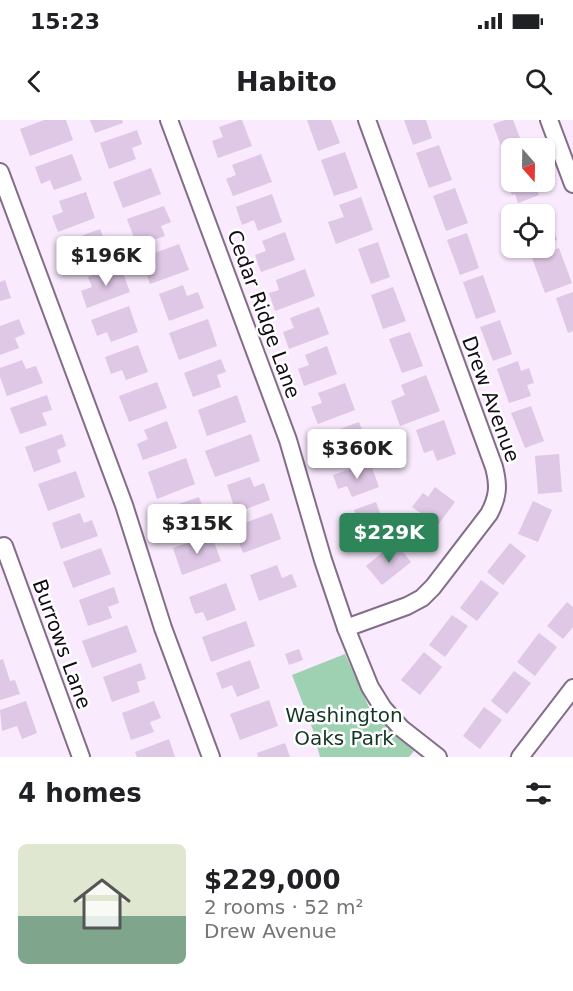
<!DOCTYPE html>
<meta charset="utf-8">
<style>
:root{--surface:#fff;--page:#f6f6f6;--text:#202124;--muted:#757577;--line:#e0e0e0;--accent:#2d8559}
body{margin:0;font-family:"DejaVu Sans",sans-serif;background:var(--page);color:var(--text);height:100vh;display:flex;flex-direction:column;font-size:22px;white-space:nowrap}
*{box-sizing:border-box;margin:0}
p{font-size:20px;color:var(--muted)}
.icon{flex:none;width:33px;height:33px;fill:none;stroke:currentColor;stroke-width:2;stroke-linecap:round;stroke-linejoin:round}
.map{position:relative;height:637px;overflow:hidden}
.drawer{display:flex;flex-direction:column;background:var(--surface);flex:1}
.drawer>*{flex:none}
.needle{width:39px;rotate:160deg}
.fabs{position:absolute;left:501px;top:18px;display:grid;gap:12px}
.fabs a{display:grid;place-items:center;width:54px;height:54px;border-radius:9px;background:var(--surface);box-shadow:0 2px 4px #0004;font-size:30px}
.price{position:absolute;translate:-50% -51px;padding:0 14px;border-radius:6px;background:#fff;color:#222;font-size:20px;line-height:39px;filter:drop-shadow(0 2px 3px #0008)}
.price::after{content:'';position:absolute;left:50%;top:36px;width:18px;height:14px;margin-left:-9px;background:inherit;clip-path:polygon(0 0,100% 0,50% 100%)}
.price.current{background:var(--accent);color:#fff}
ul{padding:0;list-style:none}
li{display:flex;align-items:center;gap:18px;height:150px;padding:0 18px}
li+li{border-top:2px solid var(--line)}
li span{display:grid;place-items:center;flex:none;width:168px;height:120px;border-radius:9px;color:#555}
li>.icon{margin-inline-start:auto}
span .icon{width:72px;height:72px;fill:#fffc;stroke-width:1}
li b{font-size:26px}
h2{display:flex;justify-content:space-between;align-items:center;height:72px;padding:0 18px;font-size:26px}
.status{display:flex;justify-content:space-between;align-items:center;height:42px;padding:0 30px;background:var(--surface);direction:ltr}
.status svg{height:16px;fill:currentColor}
header{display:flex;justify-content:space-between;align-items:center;height:78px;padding:0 18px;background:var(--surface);font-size:27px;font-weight:800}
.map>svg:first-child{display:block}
</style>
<div class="status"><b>15:23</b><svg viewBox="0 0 49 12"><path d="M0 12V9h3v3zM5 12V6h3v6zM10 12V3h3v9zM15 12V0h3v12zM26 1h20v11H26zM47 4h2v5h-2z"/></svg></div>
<header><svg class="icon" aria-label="back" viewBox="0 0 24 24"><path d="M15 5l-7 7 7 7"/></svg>Habito<svg class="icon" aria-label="search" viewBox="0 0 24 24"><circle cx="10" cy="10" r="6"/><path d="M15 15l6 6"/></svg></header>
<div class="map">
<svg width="573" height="637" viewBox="0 0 573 637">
<rect width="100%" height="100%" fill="#f9eafd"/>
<polygon fill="#9dd1b1" points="345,534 372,594 414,631 409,637 320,637 313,610 292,555"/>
<g fill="#dfc7e6">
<polygon points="44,0 66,0 73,20 30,36 20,9"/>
<polygon points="90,0 122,0 123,3 95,13"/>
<polygon points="239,0 242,0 252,26 218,38 212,21 223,17 219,7"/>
<polygon points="307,0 331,0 340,23 318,31"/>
<polygon points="404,0 426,0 432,18 413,25"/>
<polygon points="505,0 513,0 524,28 512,28 512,38 506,40 493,4"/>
<polygon points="137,10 142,24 132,28 136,39 109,49 100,23"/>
<polygon points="439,25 452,60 429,68 416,33"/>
<polygon points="345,32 358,68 334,76 321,40"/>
<polygon points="72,34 82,60 54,70 50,60 41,64 35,47"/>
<polygon points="261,34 272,62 233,76 226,59 236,55 232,45"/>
<polygon points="151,48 161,74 123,88 113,62"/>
<polygon points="512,49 512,62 534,62 539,75 518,83 515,74 512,75 503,52"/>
<polygon points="455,68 468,103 446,111 433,76"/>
<polygon points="86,72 95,98 58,112 52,96 63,92 59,81"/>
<polygon points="272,74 282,102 258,111 254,100 242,105 236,87"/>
<polygon points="361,77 373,110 336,124 328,102 344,97 339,85"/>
<polygon points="544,84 557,120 544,124 544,94 515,94"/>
<polygon points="164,86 171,102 161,106 165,116 137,126 127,99"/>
<polygon points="100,109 111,137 72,151 62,123"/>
<polygon points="285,112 295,140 261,152 255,135 266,131 262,121"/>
<polygon points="467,113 479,148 460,155 447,120"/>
<polygon points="378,122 390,157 371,164 358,129"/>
<polygon points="179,124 189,150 150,164 141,138"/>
<polygon points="559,128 572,163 545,173 532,138"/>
<polygon points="120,145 130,172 87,188 81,171 92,167 88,157"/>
<polygon points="305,149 315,176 275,191 269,173 279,170 276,160"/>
<polygon points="483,155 496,192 476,199 463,162"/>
<polygon points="5,160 11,178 0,181 0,162"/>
<polygon points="183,165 187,176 198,172 204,188 169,201 159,174"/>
<polygon points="393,167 406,201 383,209 371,175"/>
<polygon points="573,172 573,211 568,213 556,178"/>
<polygon points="129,186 138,212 111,222 107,212 97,216 91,200"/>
<polygon points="319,187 329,214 289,229 283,212 294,208 290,198"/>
<polygon points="19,199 25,214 15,218 19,228 0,235 0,206"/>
<polygon points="208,199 217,226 179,240 169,213"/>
<polygon points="500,200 512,234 493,241 480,207"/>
<polygon points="410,212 423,246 402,253 389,219"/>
<polygon points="138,225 148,252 126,260 122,250 111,254 105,237"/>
<polygon points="327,226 337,254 304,266 298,249 309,245 305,235"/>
<polygon points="221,239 226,252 217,255 221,267 193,277 184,253"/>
<polygon points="22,240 26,249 36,246 43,263 7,276 0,257 0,248"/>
<polygon points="518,241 521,251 529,248 534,263 527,265 531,276 509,283 497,249"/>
<polygon points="426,255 440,291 400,306 391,281 405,275 401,265"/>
<polygon points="157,262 167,288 129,302 119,276"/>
<polygon points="345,263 355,290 318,304 311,287 322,283 318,273"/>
<polygon points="47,275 52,290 42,293 47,305 20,314 10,288"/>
<polygon points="237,275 246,302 207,316 198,290"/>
<polygon points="531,286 544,321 525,328 511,293"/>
<polygon points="444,300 456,334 437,341 433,330 424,333 416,310"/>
<polygon points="167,301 177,328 143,340 137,324 148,319 144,310"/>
<polygon points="359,302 369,329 331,343 321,316"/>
<polygon points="62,314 66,326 57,330 61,342 34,352 25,327"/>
<polygon points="251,314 260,341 215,357 205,331"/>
<polygon points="559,334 562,372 538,374 535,336"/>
<polygon points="186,338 195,364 157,379 148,352"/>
<polygon points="370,342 379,367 352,377 347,366 338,369 333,355"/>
<polygon points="76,351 85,377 48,391 38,364"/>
<polygon points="250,357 254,367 264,363 270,380 236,393 227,365"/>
<polygon points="435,367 455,382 429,417 413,405 422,394 412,387 423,373 428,377"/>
<polygon points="199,377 208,402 180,412 177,402 167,406 161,390"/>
<polygon points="533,381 552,390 538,422 518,414"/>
<polygon points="376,382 386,409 353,421 347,405 358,401 354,390"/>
<polygon points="80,393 84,403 92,400 98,416 61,429 52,403"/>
<polygon points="272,393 281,419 243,433 233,407"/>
<polygon points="211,414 221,441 182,455 173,428"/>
<polygon points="395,422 411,442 382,465 366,446"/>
<polygon points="510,423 526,436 503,465 487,452"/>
<polygon points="101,428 111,454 73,468 63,442"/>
<polygon points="277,445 282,458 292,454 297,467 259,481 250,455"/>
<polygon points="481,460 499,473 477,501 460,488"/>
<polygon points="226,463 236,490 207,501 203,492 195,494 189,477"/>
<polygon points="114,467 119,483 108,487 112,498 88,506 79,480"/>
<polygon points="567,482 573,487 573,507 563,519 547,506"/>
<polygon points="452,495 468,506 445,537 429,525"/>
<polygon points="246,501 255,526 211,542 202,517"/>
<polygon points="127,505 137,532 92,548 82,521"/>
<polygon points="539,513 557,527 535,556 517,542"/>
<polygon points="299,529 303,540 289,545 285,534"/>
<polygon points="424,532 442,547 420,575 401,560"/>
<polygon points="3,539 10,561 15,560 20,574 0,580 0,540"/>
<polygon points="250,540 260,568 237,577 232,565 222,569 216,553"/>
<polygon points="141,543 146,559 137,562 140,572 112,582 103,557"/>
<polygon points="514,551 531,563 507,594 491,581"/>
<polygon points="269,580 278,606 240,620 230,594"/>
<polygon points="26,581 37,613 22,619 17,606 2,611 0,590"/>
<polygon points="154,581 161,598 150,602 154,612 131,620 122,593"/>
<polygon points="484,587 502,600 480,629 463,616"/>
<polygon points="169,619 175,637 137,637 135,632"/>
<polygon points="285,623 290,637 258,637 257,633"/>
</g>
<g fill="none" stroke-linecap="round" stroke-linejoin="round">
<defs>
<g id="street">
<polyline points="169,0 288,320 323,440 346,508 370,567 383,588 401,608 438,637"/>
<polyline points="549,0 573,64"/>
<polyline points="0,52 124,385 163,508 211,637"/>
<polyline points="4,426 81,637"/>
<path d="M 346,508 L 407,486 L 422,478 L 433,467 L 489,394 C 498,377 499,366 494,347 L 367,0"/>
<polyline points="520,637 573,568"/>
</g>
</defs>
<use href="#street" stroke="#836d88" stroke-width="20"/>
<use href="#street" stroke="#fff" stroke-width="16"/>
</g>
<g text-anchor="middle" stroke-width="5" stroke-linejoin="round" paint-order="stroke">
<g font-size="20" fill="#120a15" stroke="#fff">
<text transform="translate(264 194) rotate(70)" y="7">Cedar Ridge Lane</text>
<text transform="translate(491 279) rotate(70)" y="7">Drew Avenue</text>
<text transform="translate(62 524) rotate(70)" y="7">Burrows Lane</text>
</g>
<g font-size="20" fill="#143624" stroke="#fff">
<text x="344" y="602">Washington<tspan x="344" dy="23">Oaks Park</tspan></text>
</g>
</g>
</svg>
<div class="fabs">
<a><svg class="needle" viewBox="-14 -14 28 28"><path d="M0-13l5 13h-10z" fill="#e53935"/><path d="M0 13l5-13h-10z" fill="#757577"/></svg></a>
<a><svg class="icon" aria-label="locate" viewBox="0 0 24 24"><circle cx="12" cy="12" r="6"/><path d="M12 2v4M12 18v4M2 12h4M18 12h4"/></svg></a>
</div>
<b class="price" style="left:106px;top:167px">$196K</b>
<b class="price" style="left:357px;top:360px">$360K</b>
<b class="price" style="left:197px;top:435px">$315K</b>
<b class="price current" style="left:389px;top:444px">$229K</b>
</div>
<section class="drawer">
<h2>4 homes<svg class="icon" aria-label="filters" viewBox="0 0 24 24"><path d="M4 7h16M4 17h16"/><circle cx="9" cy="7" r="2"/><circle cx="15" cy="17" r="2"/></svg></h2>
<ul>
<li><span style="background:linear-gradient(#dfe7d0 60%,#7fa58c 0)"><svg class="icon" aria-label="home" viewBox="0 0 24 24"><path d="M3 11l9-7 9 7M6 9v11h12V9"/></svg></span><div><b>$229,000</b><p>2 rooms · 52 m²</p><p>Drew Avenue</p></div></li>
</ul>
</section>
